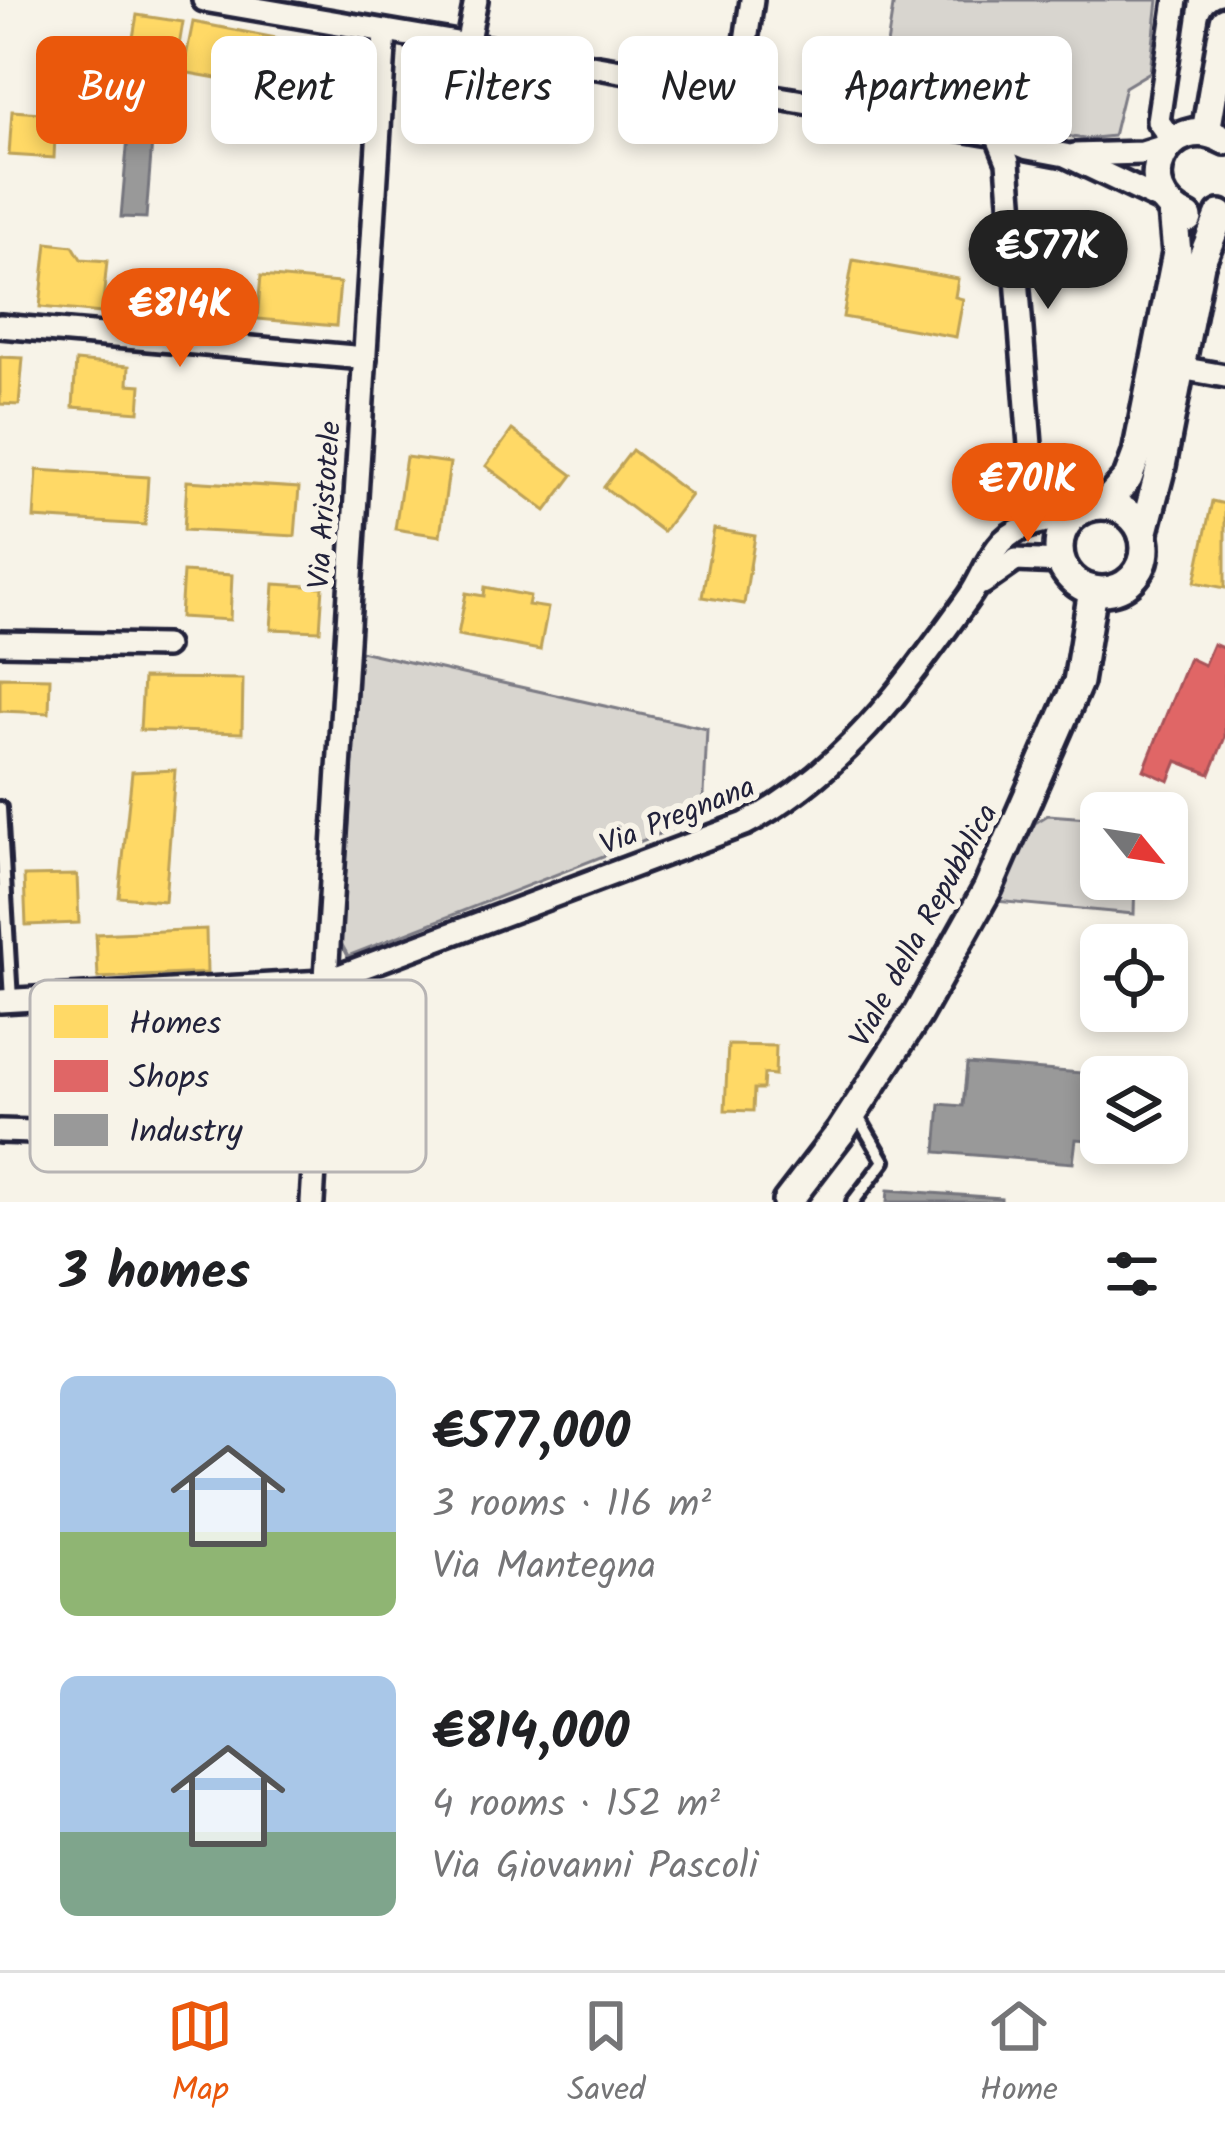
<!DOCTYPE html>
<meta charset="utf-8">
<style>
:root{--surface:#fff;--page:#f6f6f6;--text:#202124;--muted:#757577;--line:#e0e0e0;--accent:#ea580c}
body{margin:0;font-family:Kalam,sans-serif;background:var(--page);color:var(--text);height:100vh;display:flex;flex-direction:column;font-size:45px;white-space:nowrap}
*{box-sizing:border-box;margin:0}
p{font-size:39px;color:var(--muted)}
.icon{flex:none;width:66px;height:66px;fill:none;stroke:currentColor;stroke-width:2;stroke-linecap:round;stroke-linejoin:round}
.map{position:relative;height:1202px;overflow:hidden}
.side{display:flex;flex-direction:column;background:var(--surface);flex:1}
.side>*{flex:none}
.hud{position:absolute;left:36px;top:36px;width:1155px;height:108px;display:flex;gap:24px}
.needle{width:78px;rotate:120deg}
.fabs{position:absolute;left:1080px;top:792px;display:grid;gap:24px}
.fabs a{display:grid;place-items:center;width:108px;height:108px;border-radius:18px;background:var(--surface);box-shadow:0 6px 18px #0003;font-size:60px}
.price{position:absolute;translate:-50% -102px;padding:0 27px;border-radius:42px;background:var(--accent);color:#fff;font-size:39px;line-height:78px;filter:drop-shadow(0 3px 6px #0008)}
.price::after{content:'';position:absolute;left:50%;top:72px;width:36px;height:27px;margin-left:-18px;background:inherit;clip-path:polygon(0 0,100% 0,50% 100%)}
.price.current{background:#222;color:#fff}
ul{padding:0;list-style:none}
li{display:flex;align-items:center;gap:36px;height:300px;padding:0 60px}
li span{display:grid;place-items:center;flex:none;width:336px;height:240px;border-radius:18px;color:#555}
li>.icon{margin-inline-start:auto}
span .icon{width:144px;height:144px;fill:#fffc;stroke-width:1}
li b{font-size:51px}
h2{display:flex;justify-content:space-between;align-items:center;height:144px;padding:0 60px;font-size:51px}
.chip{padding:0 42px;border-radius:18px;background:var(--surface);box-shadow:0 6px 18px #0003;font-size:42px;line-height:108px}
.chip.current{background:var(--accent);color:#fff}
.tabs{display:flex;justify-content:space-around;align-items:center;height:168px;border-top:3px solid var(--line);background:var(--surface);font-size:33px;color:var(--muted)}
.tabs a{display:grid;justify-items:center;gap:6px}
.tabs .current{color:var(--accent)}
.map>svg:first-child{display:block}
</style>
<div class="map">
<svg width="1225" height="1202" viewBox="0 0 1225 1202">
<rect width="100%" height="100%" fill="#f7f3e8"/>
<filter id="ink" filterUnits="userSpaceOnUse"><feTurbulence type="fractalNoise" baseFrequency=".00833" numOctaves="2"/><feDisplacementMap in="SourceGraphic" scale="24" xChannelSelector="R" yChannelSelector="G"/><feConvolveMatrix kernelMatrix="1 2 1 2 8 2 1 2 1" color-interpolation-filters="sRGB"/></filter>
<g filter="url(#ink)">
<g fill="#d8d5cf" stroke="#7d7c85" stroke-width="3">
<polygon points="894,0 1158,0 1150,72 1125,87 1113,136 1084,139 878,103"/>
<polygon points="360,651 707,729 703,817 348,956 341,943"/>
<polygon points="1048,815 1101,819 1101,879 1135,879 1134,914 995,901 1035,823"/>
</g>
<g fill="#ffd966" stroke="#bda259" stroke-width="3">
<polygon points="137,15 183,22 176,63 130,55"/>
<polygon points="193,22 276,38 267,87 183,72"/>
<polygon points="294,39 373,52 365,100 287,87"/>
<polygon points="12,111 56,114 54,158 9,155"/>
<polygon points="47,243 73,246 81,259 107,261 102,313 40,307"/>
<polygon points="853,260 958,279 955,297 963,299 956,337 843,317"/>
<polygon points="261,276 340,283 336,326 257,319"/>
<polygon points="0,357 23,358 19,405 0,404"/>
<polygon points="76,361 129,366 128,384 141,385 139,412 73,407"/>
<polygon points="512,430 573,475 546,511 486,466"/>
<polygon points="632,450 691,495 663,532 604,487"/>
<polygon points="406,457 450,463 440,536 395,529"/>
<polygon points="37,470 148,477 145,525 34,518"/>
<polygon points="187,481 299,488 295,536 184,530"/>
<polygon points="1212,501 1225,504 1225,588 1195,582"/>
<polygon points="714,529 755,536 744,604 702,597"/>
<polygon points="183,572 232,575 230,620 180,617"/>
<polygon points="274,584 323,587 320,631 271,629"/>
<polygon points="485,587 530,596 528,605 548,608 540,650 458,635 466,593 484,596"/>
<polygon points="0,677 50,678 49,713 0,711"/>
<polygon points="143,678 243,679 242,733 140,730"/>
<polygon points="175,770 165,901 119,897 132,772"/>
<polygon points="77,875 79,923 26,925 24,876"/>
<polygon points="206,929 207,973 98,978 96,934"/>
<polygon points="728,1045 776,1046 775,1075 764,1074 763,1089 754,1089 753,1111 725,1110"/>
</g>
<polygon fill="#e06666" stroke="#a75259" stroke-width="3" points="1213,644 1225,649 1225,737 1210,774 1177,761 1169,781 1144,770 1189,658 1204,665"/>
<g fill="#999" stroke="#75757d" stroke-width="3">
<polygon points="131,102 155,103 146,218 121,217"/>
<polygon points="967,1064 1107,1075 1101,1077 1101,1141 1076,1139 1073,1163 936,1152 940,1104 963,1106"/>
<polygon points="888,1190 1001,1198 1001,1202 887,1202"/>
</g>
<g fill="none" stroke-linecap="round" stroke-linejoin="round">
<defs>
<g id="service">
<polyline points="0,808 11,1000"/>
<polyline points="853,1202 884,1161 857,1115"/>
</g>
<g id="minor">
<polyline points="204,0 997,135 1028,148 1065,155 1166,203"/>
<polyline points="467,45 476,0"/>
<polyline points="739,89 752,0"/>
<polyline points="997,135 1008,162 1031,458 1039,482 1076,513"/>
<polyline points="1173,142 1158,121 1176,0"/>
<polyline points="1074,155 1142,153 1168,145"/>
<polyline points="0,326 365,358"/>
<polyline points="1180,368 1225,376"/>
<polyline points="983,583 1016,560 1061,562"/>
<polyline points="0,643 165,646"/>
<path d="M 0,1001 L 323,982 L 745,824 C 843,773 906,684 969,597 C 982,579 987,558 1002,542 C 1020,524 1047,520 1070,518"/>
<polyline points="0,1131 315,1140"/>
<polyline points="312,1202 385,32"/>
</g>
<g id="tertiary">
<polyline points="1206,132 1225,21"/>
<path d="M 1188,218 C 1126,191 1168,107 1225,140"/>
<polyline points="1104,505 1128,478 1137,454 1177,253 1173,210"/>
<circle cx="1102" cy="548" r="43"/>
<polyline points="1143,535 1161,466 1200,264 1220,215"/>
<polyline points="787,1202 840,1133 917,1015 988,888 1078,682 1093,590"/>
</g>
</defs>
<use href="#service" stroke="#22223b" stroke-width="20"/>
<use href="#minor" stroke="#22223b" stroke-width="30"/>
<use href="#tertiary" stroke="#22223b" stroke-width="36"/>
<use href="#service" stroke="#f7f3e8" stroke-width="10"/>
<use href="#minor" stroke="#f7f3e8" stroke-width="21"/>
<use href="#tertiary" stroke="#f7f3e8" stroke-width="27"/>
</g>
</g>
<g text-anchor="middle" stroke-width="12" stroke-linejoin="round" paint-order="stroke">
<g font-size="30" fill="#22223b" stroke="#f7f3e8">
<text transform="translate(324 505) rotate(-86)" y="10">Via Aristotele</text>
<text transform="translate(677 815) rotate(-22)" y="10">Via Pregnana</text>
<text transform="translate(923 925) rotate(-61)" y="10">Viale della Repubblica</text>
</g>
</g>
<rect x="30" y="980" width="396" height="192" rx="18" fill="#f7f3e8" stroke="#b7b4b4" stroke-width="3"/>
<rect x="54" y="1005" width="54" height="33" fill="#ffd966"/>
<rect x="54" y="1060" width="54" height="32" fill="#e06666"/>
<rect x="54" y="1114" width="54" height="32" fill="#999"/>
<g font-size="33" fill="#22223b">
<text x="129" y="1034">Homes</text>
<text x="129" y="1088">Shops</text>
<text x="129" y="1142">Industry</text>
</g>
</svg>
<div class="fabs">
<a><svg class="needle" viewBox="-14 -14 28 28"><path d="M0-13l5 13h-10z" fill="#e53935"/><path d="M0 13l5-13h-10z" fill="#757577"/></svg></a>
<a><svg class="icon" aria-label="locate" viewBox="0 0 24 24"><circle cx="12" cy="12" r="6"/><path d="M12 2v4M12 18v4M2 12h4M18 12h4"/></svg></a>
<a><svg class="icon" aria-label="layers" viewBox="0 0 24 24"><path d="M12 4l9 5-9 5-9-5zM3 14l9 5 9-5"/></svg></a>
</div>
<b class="price current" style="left:1048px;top:312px">€577K</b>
<b class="price" style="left:180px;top:370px">€814K</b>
<b class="price" style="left:1028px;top:545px">€701K</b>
<div class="hud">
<a class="chip current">Buy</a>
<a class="chip">Rent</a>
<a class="chip">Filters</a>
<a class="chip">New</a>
<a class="chip">Apartment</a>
</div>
</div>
<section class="side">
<h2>3 homes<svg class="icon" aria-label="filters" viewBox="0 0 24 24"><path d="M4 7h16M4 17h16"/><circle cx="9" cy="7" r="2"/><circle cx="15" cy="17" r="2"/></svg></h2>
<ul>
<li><span style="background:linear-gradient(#a9c7e8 65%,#8fb573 0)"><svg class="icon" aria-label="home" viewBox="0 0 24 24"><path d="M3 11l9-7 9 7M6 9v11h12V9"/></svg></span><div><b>€577,000</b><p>3 rooms · 116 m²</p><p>Via Mantegna</p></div></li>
<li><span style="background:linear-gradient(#a9c7e8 65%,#7fa58c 0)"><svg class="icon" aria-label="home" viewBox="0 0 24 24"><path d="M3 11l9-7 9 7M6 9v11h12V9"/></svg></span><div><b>€814,000</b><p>4 rooms · 152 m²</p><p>Via Giovanni Pascoli</p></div></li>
</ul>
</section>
<nav class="tabs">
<a class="current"><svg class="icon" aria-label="map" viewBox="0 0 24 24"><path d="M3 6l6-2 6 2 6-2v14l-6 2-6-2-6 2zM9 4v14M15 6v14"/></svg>Map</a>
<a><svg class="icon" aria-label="saved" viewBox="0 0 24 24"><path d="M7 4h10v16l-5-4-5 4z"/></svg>Saved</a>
<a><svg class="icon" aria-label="home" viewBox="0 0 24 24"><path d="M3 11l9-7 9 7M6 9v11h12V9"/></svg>Home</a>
</nav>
